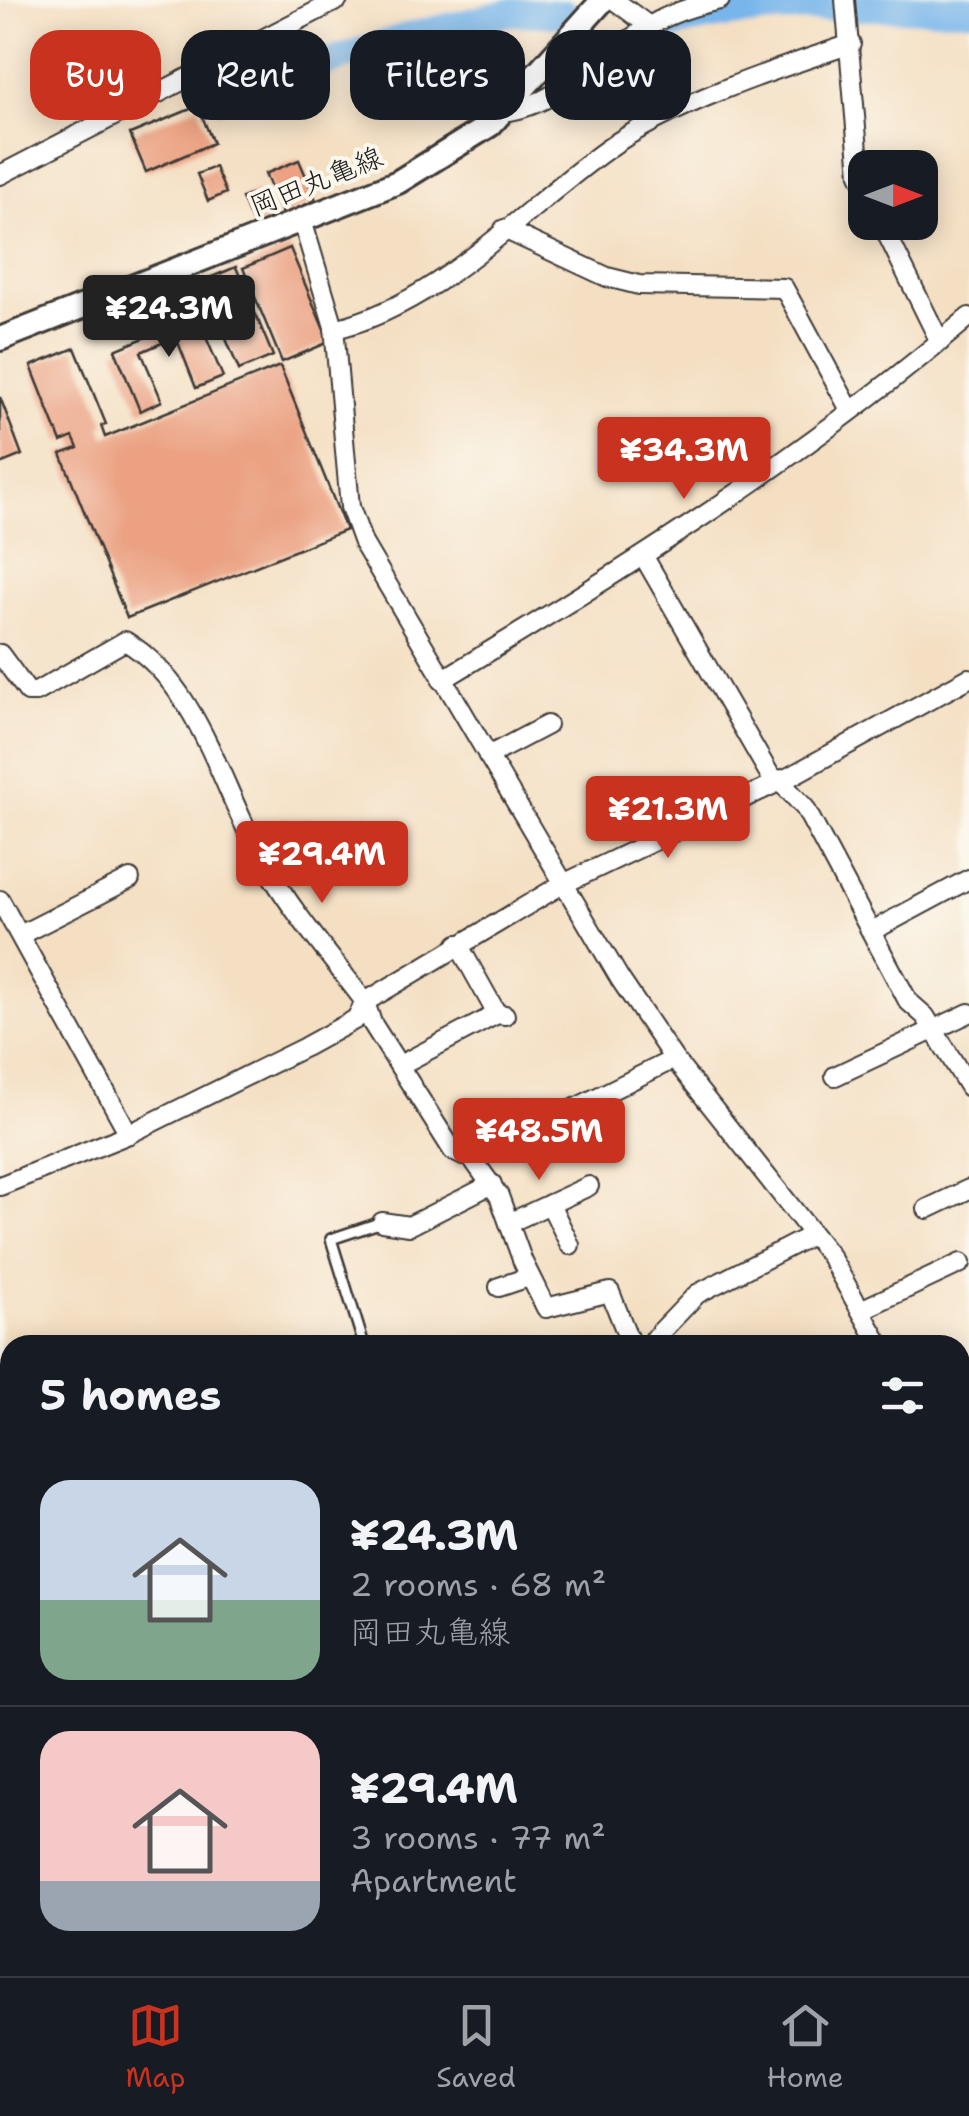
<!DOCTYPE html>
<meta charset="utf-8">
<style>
:root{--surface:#171b24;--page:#20242c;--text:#f1f3f6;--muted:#9ea1a6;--line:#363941;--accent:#c8321e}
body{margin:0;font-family:"Shantell Sans","Klee One",sans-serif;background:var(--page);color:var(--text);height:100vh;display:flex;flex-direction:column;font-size:38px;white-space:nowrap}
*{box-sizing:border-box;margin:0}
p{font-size:32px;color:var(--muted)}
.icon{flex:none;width:55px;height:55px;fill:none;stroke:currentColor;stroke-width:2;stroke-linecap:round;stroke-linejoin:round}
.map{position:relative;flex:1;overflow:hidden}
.details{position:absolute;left:0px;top:1335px;width:970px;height:642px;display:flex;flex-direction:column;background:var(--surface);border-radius:30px 30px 0 0;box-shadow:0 5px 25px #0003}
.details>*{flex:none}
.banner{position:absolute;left:30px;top:30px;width:910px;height:90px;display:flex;gap:20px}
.needle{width:65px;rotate:90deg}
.controls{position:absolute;left:848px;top:150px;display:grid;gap:20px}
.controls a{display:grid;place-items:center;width:90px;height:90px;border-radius:20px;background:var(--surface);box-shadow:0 5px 25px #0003;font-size:50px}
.price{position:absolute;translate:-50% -85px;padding:0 22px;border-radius:10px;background:var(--accent);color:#fff;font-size:32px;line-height:65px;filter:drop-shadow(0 2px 5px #0008)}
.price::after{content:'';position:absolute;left:50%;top:60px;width:30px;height:22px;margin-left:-15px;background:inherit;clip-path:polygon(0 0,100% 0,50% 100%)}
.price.on{background:#222;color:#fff}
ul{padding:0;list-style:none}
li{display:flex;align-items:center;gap:30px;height:250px;padding:0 40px}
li+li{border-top:2px solid var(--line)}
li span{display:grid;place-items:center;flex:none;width:280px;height:200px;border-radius:30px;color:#555}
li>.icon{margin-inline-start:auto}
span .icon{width:120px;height:120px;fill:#fffc;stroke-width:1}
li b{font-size:42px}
h2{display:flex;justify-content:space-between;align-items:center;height:120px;padding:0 40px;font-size:42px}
.pill{padding:0 35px;border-radius:30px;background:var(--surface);box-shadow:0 5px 25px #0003;font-size:35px;line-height:90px}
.pill.on{background:var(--accent);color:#fff}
.menu{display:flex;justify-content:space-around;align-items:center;height:140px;border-top:2px solid var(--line);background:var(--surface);font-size:28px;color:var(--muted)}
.menu a{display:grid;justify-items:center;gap:5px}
.menu .on{color:var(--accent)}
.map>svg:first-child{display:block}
</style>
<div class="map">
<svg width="969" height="1976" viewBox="0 0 969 1976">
<rect width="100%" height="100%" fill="#fbf7ec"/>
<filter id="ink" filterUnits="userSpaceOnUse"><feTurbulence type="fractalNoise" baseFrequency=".01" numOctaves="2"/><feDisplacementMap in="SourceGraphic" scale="20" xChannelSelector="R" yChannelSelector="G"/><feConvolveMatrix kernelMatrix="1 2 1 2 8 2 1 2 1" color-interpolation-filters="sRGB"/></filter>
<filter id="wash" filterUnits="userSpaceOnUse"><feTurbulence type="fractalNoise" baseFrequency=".0048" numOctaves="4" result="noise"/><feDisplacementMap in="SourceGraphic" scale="40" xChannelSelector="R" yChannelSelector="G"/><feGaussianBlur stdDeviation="2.25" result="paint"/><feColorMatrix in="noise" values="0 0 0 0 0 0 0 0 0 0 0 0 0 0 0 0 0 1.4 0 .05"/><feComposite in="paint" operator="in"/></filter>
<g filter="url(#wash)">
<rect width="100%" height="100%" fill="#f4dfc3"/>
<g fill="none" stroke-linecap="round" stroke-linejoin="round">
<g stroke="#77b5ea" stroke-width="28">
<path d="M 638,41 C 701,0 890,6 969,9"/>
<polyline points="309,68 406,37 511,12 565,14"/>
</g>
</g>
<g id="blocks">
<g fill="#eba182">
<polygon points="501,36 503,62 489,63 486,37"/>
<polygon points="277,51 287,87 270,94 259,58"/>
<polygon points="500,70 503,91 490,93 487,72"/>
<polygon points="227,87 235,106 219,113 211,94"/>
<polygon points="198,106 213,143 146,172 130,134"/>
<polygon points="299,160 316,200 283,215 265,174"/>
<polygon points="215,167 226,193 208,201 197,174"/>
<polygon points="257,192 269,220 254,226 242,198"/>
<polygon points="290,248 329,342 282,362 243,268"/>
<polygon points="236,267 273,356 239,370 202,281"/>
<polygon points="197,316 223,377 196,388 176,337 141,352 162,401 140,411 115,350"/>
<polygon points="75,348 106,424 101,426 105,437 280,366 346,530 127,618 61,454 78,448 73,437 61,442 31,366"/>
<polygon points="0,397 22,455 0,464"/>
</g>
</g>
</g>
<g filter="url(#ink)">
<use href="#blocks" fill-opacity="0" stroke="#3c3935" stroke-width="2.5"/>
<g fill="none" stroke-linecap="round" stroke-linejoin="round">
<defs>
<polyline id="lane" points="364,1345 331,1239 382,1222"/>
<g id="street">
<polyline points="614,0 649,26"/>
<polyline points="845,0 860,174 865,185"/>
<path d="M 503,112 C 560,106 606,51 653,24 C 673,12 697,5 720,0"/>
<polyline points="0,175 338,0"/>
<polyline points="302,220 334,327 350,507 363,543 620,979 674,1059 830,1256 880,1345"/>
<polyline points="881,222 940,342"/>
<polyline points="504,229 607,277 639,285 784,288 850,410"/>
<path d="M 334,329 C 437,306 521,211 606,150 C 668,105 776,69 851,44"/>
<polyline points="644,557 774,782"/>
<path d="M 0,654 L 28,692 L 36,692 L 125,641 C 201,686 222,793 265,865 C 294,914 331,957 365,1002 L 372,1023 L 453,1151 L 463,1156 L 507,1142 L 674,1059"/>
<path d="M 442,680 C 625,570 806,456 969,317"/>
<polyline points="488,756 547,725"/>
<polyline points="778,779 805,808 908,1001 925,1016 969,1087"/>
<polyline points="0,900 129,1134"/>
<polyline points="872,931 969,879"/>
<polyline points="20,935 130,879"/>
<polyline points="458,944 497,1014 505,1015"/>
<polyline points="400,1065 497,1014"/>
<polyline points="835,1076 969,1013"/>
<polyline points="469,1154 499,1196 523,1262 546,1308 610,1292 631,1345"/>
<polyline points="0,1186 129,1134 305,1047 356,1019 365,1002 561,885 791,776 969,678"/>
<polyline points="550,1204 570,1245"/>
<polyline points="927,1209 969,1189"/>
<polyline points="382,1222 409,1226 492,1184"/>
<polyline points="509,1223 589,1186"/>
<polyline points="499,1287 529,1277"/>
<polyline points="863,1309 961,1263"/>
<polyline points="648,1345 697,1294 812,1235"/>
<polyline points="960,1388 969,1385"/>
<polyline points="960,1526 969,1544"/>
<polyline points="0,1609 10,1604"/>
<polyline points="960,1877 969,1873"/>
<polyline points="0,1946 10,1963"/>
<polyline points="370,1968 372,1976"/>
<polyline points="895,1968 903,1976"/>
<polyline points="961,1976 969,1972"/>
</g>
<g id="secondary">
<polyline points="0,339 398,182 490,125 603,0"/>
<polyline points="960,1682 969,1677"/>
<polyline points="202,1976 225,1968"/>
</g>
</defs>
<use href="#lane" stroke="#3c3935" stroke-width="14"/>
<use href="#street" stroke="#3c3935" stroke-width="22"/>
<use href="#secondary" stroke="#3c3935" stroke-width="28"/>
<use href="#lane" stroke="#fff" stroke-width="9"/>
<use href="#street" stroke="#fff" stroke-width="18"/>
<use href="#secondary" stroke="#fff" stroke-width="22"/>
</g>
</g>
<g text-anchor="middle" stroke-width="8" stroke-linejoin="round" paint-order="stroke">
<g font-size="28" fill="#1c1c1c" stroke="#fbf7ec">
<text transform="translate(316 181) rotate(-22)" y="10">岡田丸亀線</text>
</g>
</g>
</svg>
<div class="controls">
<a><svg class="needle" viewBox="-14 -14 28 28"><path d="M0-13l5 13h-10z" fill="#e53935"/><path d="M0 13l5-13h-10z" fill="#9ea1a6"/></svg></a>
</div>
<b class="price on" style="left:169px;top:360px">¥24.3M</b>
<b class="price" style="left:684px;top:502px">¥34.3M</b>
<b class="price" style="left:668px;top:861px">¥21.3M</b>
<b class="price" style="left:322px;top:906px">¥29.4M</b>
<b class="price" style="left:539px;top:1183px">¥48.5M</b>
<div class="banner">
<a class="pill on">Buy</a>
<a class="pill">Rent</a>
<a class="pill">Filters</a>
<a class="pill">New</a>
</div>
<section class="details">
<h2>5 homes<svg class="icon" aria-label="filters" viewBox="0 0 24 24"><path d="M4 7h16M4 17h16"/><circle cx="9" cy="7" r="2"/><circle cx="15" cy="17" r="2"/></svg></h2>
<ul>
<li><span style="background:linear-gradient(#c9d6e8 60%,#7fa58c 0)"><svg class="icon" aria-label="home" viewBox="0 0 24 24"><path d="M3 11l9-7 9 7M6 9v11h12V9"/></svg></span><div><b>¥24.3M</b><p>2 rooms · 68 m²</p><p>岡田丸亀線</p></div></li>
<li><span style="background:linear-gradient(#f6c9c9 75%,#9aa5b1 0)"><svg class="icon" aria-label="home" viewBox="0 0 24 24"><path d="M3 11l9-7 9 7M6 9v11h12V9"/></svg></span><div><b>¥29.4M</b><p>3 rooms · 77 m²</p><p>Apartment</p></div></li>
</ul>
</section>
</div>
<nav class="menu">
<a class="on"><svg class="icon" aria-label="map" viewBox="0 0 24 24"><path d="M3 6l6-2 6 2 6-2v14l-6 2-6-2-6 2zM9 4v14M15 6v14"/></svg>Map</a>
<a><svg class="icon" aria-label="saved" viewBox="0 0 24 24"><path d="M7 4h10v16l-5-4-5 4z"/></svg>Saved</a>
<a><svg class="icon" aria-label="home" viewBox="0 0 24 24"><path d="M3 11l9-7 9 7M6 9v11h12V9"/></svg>Home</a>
</nav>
